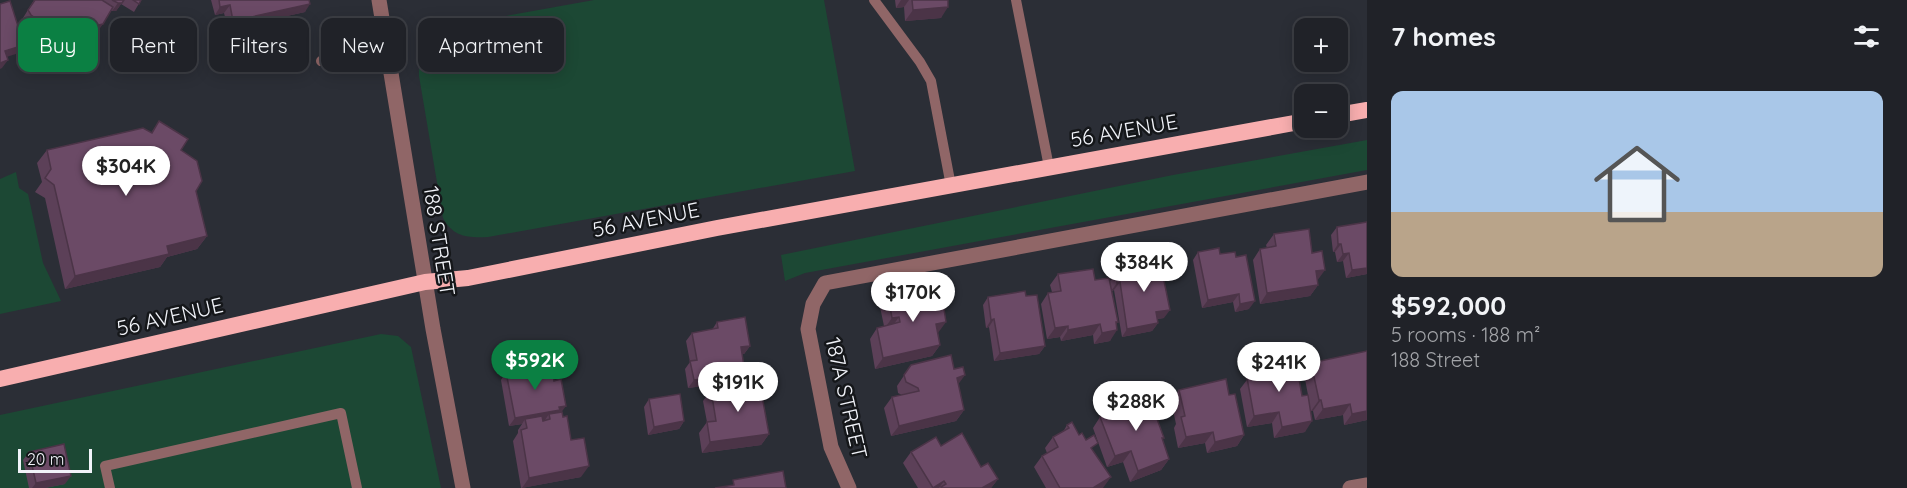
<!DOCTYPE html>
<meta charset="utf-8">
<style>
:root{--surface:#202228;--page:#282a30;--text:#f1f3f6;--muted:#a2a4a8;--line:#3d3f45;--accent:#0b8043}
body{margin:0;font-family:Quicksand,sans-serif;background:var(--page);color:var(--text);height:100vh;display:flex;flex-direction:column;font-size:22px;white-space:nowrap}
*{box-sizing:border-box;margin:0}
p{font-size:20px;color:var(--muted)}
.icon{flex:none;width:33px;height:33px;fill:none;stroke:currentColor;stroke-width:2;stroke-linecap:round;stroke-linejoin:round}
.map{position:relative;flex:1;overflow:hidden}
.drawer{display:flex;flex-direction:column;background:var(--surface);width:540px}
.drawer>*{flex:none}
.guide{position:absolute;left:18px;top:18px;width:570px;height:54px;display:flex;gap:12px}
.tools{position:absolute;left:1294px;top:18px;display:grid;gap:12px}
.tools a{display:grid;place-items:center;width:54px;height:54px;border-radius:12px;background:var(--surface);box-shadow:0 3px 15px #0003,0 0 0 2px var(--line);font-size:30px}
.scale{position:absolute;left:18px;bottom:15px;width:74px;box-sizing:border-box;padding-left:6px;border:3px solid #f1f3f9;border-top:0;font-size:16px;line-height:21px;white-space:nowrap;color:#f1f3f9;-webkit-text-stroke:4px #15171a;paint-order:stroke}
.price{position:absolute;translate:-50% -51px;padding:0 14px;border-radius:21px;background:#fff;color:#222;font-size:20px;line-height:39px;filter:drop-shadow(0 2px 3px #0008)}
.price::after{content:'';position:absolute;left:50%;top:36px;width:18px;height:14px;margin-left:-9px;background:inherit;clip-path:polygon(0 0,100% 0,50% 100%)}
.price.selected{background:var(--accent);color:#fff}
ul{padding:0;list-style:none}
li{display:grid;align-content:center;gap:12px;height:318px;padding:0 24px}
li+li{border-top:2px solid var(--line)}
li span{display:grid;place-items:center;height:186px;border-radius:12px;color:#555}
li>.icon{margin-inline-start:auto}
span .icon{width:108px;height:108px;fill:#fffc;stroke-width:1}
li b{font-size:26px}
h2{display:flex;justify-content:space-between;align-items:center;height:72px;padding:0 24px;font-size:26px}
.chip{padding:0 21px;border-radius:12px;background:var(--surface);box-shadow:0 3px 15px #0003,0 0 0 2px var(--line);font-size:21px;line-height:54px}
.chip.selected{background:var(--accent);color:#fff}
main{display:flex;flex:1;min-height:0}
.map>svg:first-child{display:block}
</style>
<main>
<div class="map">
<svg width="1367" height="488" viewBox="0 0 1367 488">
<rect width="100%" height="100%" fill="#2b2e36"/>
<g fill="#1c4834">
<path d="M 594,0 L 824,0 L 855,171 L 488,237 C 468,238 453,237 443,218 L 419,76 C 418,61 429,52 442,47 L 439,28 Z"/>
<polygon points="1367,140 1367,170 805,273 785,281 781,255 1173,175"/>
<polygon points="16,172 19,188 28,194 43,263 61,301 0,314 0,179"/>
<polygon points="381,334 398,336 411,347 441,488 0,488 0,415"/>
</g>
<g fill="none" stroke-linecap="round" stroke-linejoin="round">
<g stroke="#906667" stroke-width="10">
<polyline points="874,0 920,62 931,81 951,186"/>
<polyline points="1016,0 1049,167"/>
<polyline points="321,61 388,48"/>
<polyline points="110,488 105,466 341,413 357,488"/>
</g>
<g stroke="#906667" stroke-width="15">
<polyline points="849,488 831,447 808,329 813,304 825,283 1367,182"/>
<polyline points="1350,488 1367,485"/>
</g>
<polyline stroke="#906667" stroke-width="15" points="379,0 433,329 463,488"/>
<g stroke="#f8aeaf" stroke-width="16">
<polyline points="1338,115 1367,110"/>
<polyline points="0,379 425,282 468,278 717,228 1305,121"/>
</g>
</g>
<g fill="#5c4058">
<polygon points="34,0 141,0 134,12 121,4 116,11 111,11 97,32 90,34 78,47 65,50 25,23 23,18"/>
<polygon points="211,0 309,0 305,12 228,29 224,13 215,15"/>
<polygon points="895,0 948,0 941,18 905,21 904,7 896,8"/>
<polygon points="159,121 181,150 196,191 207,236 197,249 167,257 160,267 65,289 45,198 35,192 42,182 37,163 47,150 151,133"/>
<polygon points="1367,222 1367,274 1346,278 1343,261 1337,262 1335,252 1333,252 1331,235 1337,227"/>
<polygon points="1274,234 1312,253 1318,285 1310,296 1260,304 1253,260 1260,249 1267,248 1266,245"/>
<polygon points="1198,252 1220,254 1249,309 1235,312 1233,302 1202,308 1193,260"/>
<polygon points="1140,262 1164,279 1164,318 1157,319 1158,323 1152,331 1122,337 1114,290 1112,291 1117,324 1110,341 1094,344 1093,335 1061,341 1060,337 1047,339 1041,304 1048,293 1052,292 1050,285 1058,274 1095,280 1110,281 1116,273 1134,270"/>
<polygon points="888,296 938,333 940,345 932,356 875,369 870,339 877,328 884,326 880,307"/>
<polygon points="1026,296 1045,346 1039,354 994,361 989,327 986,328 983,305 988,297"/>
<polygon points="717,322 750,346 744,354 742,354 745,373 740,381 688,388 685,369 690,362 686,341 692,333 712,330"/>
<polygon points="1367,351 1367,420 1344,425 1343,415 1315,420 1313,411 1311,411 1305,432 1274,438 1272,423 1247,427 1240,389 1256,368 1259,368 1264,362 1278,365 1302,396 1308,395 1304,374 1311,363"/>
<polygon points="911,365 958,385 964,410 956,421 891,436 884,408 892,397 902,395 898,393 897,386"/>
<polygon points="506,372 554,381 563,417 571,440 581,477 521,488 513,441 518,433 518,430 522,424 509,426 501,380"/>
<polygon points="724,384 732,387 769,434 761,445 702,453 699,433 707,422 703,401 711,390 721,388"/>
<polygon points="1179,390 1229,395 1244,435 1237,446 1207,453 1205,443 1178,448 1174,428 1176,424 1171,401"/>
<polygon points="1121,398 1162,440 1169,459 1161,470 1130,482 1123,462 1107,467 1093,428 1100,417 1113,411 1113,409"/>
<polygon points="649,399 684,421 679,429 648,435 644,407"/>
<polygon points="1067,425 1079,435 1093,451 1103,488 1046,488 1034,467 1042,456 1047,453 1045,448 1053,437 1063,432"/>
<polygon points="941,446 981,467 998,479 991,488 918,488 903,463 911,452"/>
<polygon points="29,452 65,484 45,488 29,488 23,460"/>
</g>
<g fill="#4b3447">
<polygon points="901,0 909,0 904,7 896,8"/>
<polygon points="118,3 122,3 116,11 112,11"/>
<polygon points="310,4 305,12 228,29 233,21"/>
<polygon points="230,5 224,13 215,15 220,7"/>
<polygon points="948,7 941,18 905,21 913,10"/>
<polygon points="103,24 97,32 90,34 78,47 65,50 71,42 95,26"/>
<polygon points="24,45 19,53 0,59 5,51"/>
<polygon points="8,60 2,68 0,69 0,63"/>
<polygon points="207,236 197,249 167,257 160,267 65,289 75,276 167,246"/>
<polygon points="1338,244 1341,244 1335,252 1333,252"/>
<polygon points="1349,253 1343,261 1337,262 1343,254"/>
<polygon points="1367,268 1367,274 1346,278 1352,270"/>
<polygon points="1325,270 1317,281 1316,271"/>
<polygon points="1120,282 1114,290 1111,291 1117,283"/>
<polygon points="1318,285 1310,296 1260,304 1267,293"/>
<polygon points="1239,294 1233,302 1202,308 1208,300"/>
<polygon points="1255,301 1249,309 1235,312 1240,304"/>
<polygon points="1170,310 1164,318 1150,320 1156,312"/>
<polygon points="899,317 891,328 884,329 892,318"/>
<polygon points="994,319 989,327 986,328 991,320"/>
<polygon points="946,322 938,333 936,324"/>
<polygon points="1116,322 1118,322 1112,331 1117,330 1110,341 1094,344 1102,333"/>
<polygon points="1158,323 1152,331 1122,337 1127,329"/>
<polygon points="1100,324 1093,335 1061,341 1068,330"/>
<polygon points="1068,326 1060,337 1047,339 1055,328"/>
<polygon points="940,345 932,356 875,369 883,358"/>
<polygon points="750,346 744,354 735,355 741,347"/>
<polygon points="1045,346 1039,354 994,361 1000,353"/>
<polygon points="745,373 740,381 688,388 694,380"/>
<polygon points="965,375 957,386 957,378"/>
<polygon points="1319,400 1321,400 1313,411 1311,411"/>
<polygon points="1350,404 1343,415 1315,420 1323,409"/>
<polygon points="566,406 560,414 549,414 545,420 526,423 525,419 522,424 509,426 515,418"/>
<polygon points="964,410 956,421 891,436 899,426"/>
<polygon points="1367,411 1367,420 1344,425 1352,414"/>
<polygon points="1279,412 1272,423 1247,427 1254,416"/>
<polygon points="684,421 679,429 648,435 654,427"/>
<polygon points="1312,421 1305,432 1274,438 1282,427"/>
<polygon points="1213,432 1205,443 1178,448 1186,437"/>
<polygon points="769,434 761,445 702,453 710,442"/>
<polygon points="1244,435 1237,446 1207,453 1215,442"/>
<polygon points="1131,451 1123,462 1107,467 1115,456"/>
<polygon points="1169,459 1161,470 1130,482 1138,471"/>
<polygon points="589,466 581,477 522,488 529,478"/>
<polygon points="71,476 65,484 45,488 32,488 36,483"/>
<polygon points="1111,477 1103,488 1092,488"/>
<polygon points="998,479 991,488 982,488"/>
<polygon points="944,481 939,488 933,488"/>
</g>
<g fill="#6b4a66" stroke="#4b3447" stroke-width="1.5">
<polygon points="35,0 102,0 113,7 103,24 95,26 84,39 71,42 31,15 28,10"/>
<polygon points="112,0 124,0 122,3 118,3"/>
<polygon points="133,0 141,0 139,4"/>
<polygon points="219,0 309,0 310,4 233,21 230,5 220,7"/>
<polygon points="912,0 948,0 948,7 913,10"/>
<polygon points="10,1 24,45 5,51 8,60 0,63 0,4"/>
<polygon points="159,121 188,139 181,150 197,161 202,181 196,191 207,236 167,246 169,254 75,276 54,185 45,178 51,169 47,150 143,128 152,133"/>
<polygon points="1367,222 1367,268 1352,270 1349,253 1343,254 1341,244 1338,244 1337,227"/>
<polygon points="1309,229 1312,253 1322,251 1325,270 1316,271 1318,285 1267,293 1260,249 1276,246 1274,234"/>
<polygon points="1219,248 1220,254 1235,252 1236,257 1246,255 1255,301 1240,304 1239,294 1208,300 1198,252"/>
<polygon points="1164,258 1167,275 1163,276 1170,310 1156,312 1158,323 1127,329 1120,282 1117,283 1116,273 1141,269 1140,262"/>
<polygon points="1093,269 1095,280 1109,278 1118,322 1116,322 1117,330 1102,333 1100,324 1068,330 1068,326 1055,328 1048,293 1061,291 1058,274"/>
<polygon points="929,289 930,292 941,290 946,322 936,324 940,345 883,358 877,328 900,322 899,317 892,318 888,296"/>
<polygon points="1025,291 1026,296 1037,295 1045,346 1000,353 994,319 991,320 988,297"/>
<polygon points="745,317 750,346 741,347 745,373 694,380 690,361 697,360 692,333 718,328 717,322"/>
<polygon points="1367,351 1367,411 1352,414 1350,404 1323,409 1321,400 1319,400 1311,363"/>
<polygon points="951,355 954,369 963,367 965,375 957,378 964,410 899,426 892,397 919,391 918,388 906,382 904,375 911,365"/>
<polygon points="1277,359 1278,365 1296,362 1302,396 1308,395 1312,421 1282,427 1279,412 1254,416 1247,378 1257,376 1256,368 1265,367 1264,362"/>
<polygon points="551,363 554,381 561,379 566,406 559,407 560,410 515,418 506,372"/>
<polygon points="1226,379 1229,395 1235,394 1244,435 1215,442 1213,432 1186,437 1181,417 1185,416 1179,390"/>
<polygon points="732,383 732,387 753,383 753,386 760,385 769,434 710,442 707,422 716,421 711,390 724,388 724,384"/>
<polygon points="680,394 684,421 654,427 649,399"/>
<polygon points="1143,394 1145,398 1149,397 1164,438 1162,438 1169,459 1138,471 1131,451 1115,456 1100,417 1120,408 1121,398"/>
<polygon points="562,412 563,417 567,416 571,440 584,438 589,466 529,478 521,430 527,428 525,419 542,416 543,421 550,419 549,414"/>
<polygon points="1072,422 1079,435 1082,433 1086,440 1094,435 1098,443 1091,448 1111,477 1093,488 1060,488 1042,456 1058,447 1053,437 1069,428 1067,425"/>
<polygon points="962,433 981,467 988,463 998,479 982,488 942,488 941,487 946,484 944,481 933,488 911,452 936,437 941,446"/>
<polygon points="64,444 71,476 36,483 29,452"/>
<polygon points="783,471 786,488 715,488 734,485 733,480"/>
</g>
<g text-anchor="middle" stroke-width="5" stroke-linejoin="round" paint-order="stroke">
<g font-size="21" fill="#f1f3f9" stroke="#15171a">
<text transform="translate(1124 131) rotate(-10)" y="7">56 AVENUE</text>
<text transform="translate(646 220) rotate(-11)" y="7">56 AVENUE</text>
<text transform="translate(439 241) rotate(81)" y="7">188 STREET</text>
<text transform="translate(170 317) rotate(-13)" y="7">56 AVENUE</text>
<text transform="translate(846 398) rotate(77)" y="7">187A STREET</text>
</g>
</g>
</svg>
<div class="tools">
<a>+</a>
<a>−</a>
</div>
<div class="scale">20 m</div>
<b class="price" style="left:126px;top:197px">$304K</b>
<b class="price" style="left:1144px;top:293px">$384K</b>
<b class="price" style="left:913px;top:323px">$170K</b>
<b class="price selected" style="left:535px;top:391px">$592K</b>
<b class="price" style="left:1279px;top:393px">$241K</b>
<b class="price" style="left:738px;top:413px">$191K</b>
<b class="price" style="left:1136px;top:432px">$288K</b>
<div class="guide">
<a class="chip selected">Buy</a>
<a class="chip">Rent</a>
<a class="chip">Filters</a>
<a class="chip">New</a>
<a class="chip">Apartment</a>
</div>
</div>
<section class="drawer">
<h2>7 homes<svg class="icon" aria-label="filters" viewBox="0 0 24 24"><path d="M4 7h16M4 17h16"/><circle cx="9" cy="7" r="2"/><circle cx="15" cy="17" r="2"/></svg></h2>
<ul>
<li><span style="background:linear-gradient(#a9c7e8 65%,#b9a48a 0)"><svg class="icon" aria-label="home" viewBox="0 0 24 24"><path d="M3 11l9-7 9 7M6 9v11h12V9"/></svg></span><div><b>$592,000</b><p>5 rooms · 188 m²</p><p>188 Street</p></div></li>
</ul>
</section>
</main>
